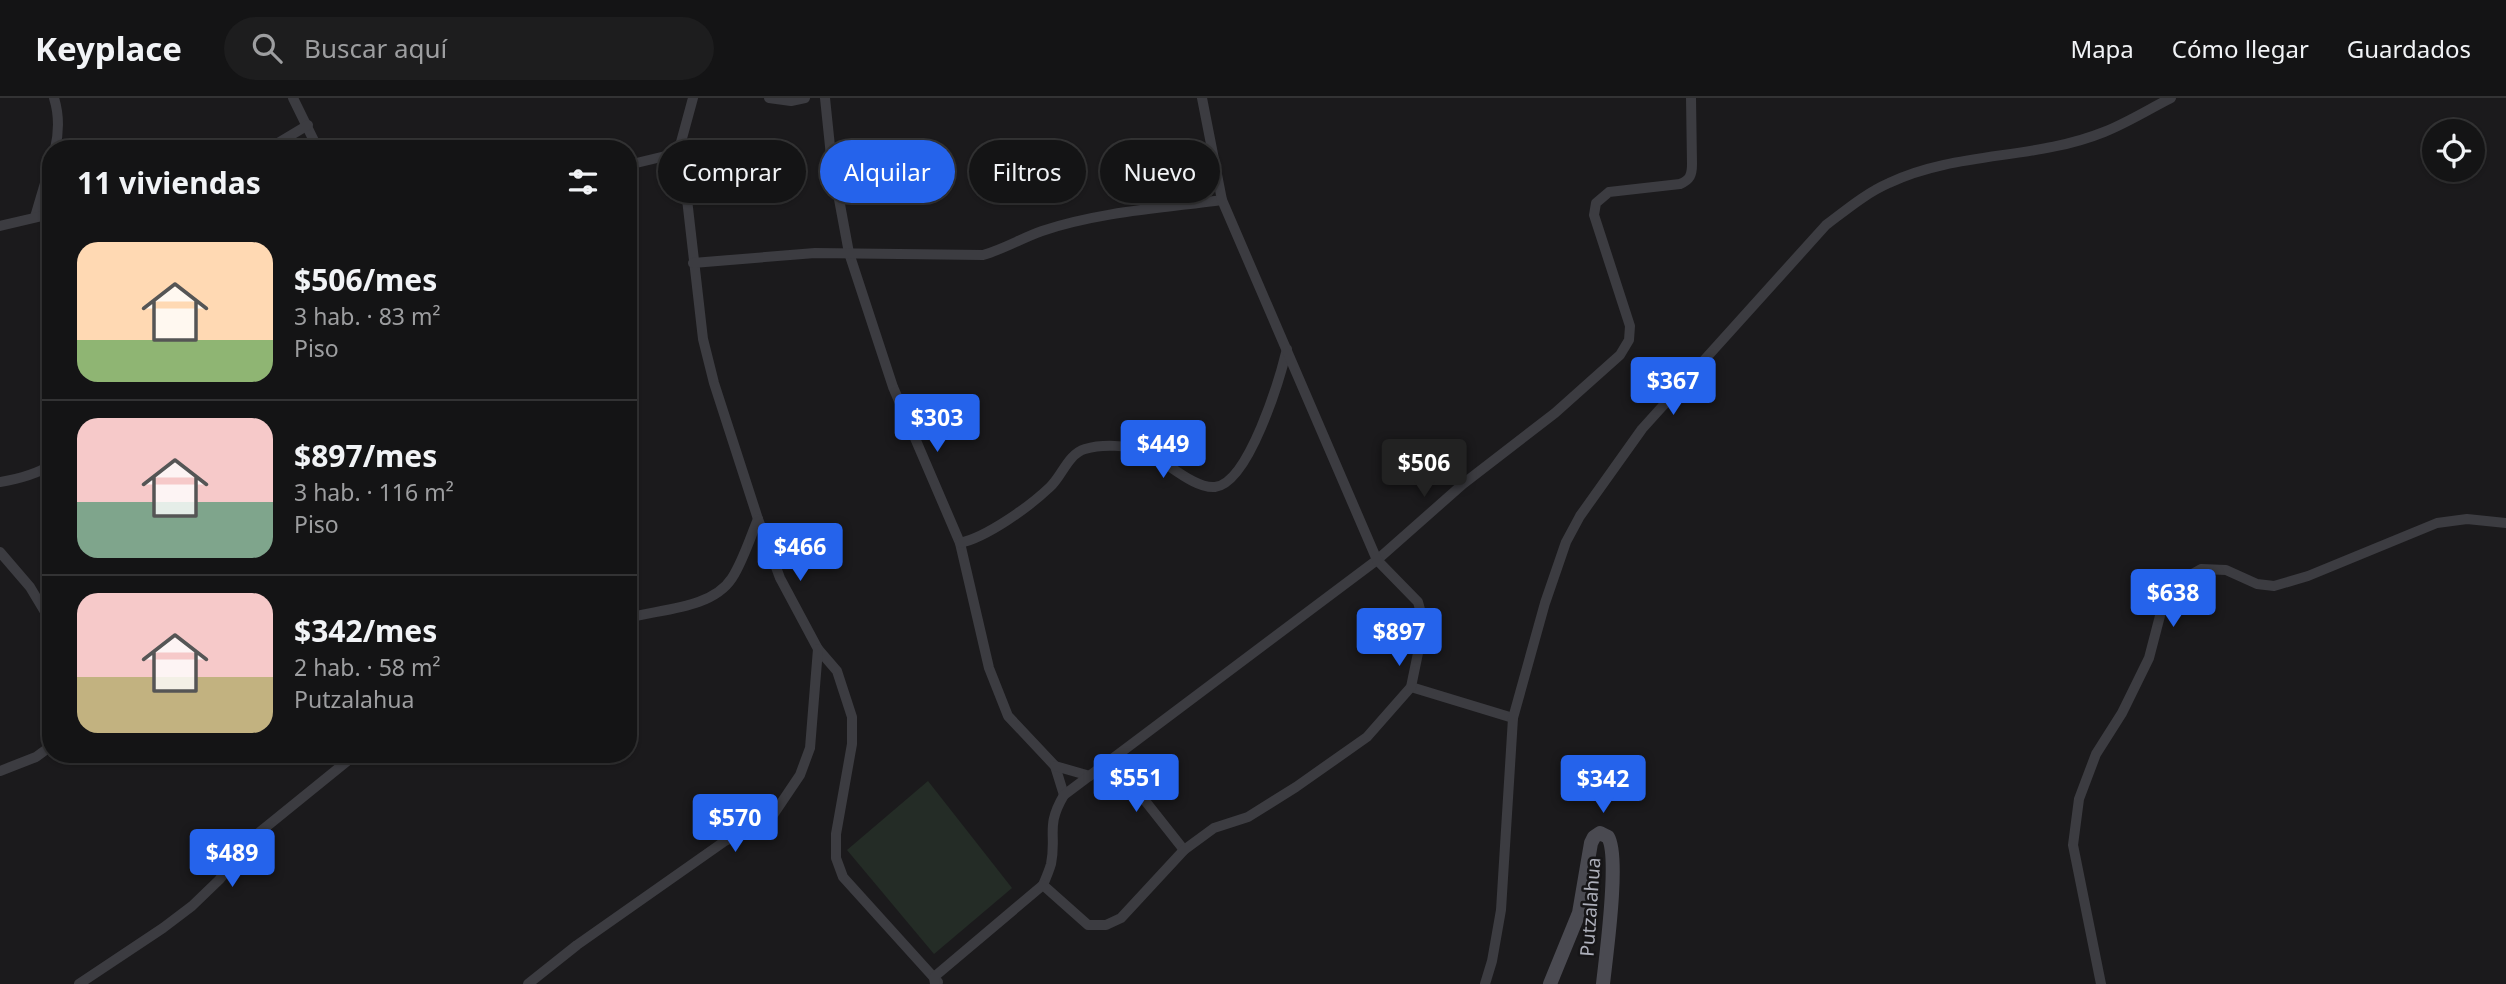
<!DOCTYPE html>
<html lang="es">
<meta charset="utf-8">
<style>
:root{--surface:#141415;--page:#1d1d1e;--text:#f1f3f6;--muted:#9d9ea0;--line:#333334;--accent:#2563eb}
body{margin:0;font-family:"Noto Sans",sans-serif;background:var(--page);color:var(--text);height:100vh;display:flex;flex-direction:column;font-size:26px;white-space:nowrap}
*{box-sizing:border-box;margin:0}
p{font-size:23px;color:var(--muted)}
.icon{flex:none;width:38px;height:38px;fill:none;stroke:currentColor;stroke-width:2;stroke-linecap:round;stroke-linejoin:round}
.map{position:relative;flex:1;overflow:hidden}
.sheet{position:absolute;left:42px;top:42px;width:595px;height:623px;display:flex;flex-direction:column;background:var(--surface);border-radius:28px;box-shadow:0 2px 5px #0004,0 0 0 2px var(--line)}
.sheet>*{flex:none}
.banner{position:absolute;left:658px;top:42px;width:665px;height:63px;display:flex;gap:14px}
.buttons{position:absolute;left:2422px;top:21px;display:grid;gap:14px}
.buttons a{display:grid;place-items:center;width:63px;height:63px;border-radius:50%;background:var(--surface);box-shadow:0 2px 5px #0004,0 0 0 2px var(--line);font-size:35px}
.price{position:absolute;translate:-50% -60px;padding:0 16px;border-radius:7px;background:var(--accent);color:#fff;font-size:23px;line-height:46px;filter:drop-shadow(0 2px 4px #0008)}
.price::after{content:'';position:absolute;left:50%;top:42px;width:21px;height:16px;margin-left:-10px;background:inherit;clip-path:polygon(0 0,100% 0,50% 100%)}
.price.selected{background:#222;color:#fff}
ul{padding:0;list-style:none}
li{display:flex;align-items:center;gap:21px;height:175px;padding:0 35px}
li+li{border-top:2px solid var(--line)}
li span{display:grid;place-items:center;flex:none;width:196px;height:140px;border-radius:21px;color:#555}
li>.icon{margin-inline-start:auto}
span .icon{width:84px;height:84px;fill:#fffc;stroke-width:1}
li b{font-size:30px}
h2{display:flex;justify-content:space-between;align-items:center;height:84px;padding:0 35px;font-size:30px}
.chip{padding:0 24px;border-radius:32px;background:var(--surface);box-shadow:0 2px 5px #0004,0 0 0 2px var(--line);font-size:24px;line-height:63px}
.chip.selected{background:var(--accent);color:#fff}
header{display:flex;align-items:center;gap:42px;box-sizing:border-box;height:98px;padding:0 35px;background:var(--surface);border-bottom:2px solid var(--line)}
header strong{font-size:33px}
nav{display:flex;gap:38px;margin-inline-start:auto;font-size:24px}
.search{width:490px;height:63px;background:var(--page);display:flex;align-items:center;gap:18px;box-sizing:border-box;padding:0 24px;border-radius:38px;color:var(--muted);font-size:26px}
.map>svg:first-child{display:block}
</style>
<header>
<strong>Keyplace</strong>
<div class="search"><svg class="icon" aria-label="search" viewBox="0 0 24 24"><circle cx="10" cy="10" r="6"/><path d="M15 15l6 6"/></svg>Buscar aquí</div>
<nav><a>Mapa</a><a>Cómo llegar</a><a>Guardados</a></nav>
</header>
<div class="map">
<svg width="2506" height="886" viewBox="0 0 2506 886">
<rect width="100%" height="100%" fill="#1b1a1c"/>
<polygon fill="#242c26" points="928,683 1012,790 934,856 847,752"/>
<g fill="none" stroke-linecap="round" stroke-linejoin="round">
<g stroke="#3c3c41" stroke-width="10">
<path d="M 54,0 C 59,16 59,34 55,51"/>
<polyline points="293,0 318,51"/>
<polyline points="693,0 678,55 687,101 703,241 714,285 758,421 780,480 818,551 837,573 852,619 852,646 836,736 836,760 843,779 938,884"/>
<polyline points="769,0 791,3 805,0"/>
<polyline points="825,0 831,58 849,155 893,289 960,445 989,570 1008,618 1055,668 1064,697"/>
<polyline points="268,51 308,27"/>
<polyline points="628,67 678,55"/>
<polyline points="35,119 51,65"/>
<polyline points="0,128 51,116"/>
<path d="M 693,165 L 815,155 L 983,157 C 1004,151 1022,140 1042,133 C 1099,114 1162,110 1222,102"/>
<path d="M 0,384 C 18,381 35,377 51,367"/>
<path d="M 960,445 C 987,439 1029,409 1050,389 C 1062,378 1068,356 1085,351 C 1102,346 1127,347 1144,353 C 1164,361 1193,391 1215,389 C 1249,385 1280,280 1287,251"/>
<polyline points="0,454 30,489 51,524"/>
<path d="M 628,520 C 660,511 712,511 732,480 C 743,463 750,440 758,421"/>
<polyline points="1411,589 1513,620"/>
<polyline points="1112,661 1184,752"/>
<polyline points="1055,668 1090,678"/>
<polyline points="0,673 36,659 51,648"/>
<path d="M 1043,787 C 1046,780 1049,773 1051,766 C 1057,736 1045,729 1064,697 L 1377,462 L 1463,386 L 1555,315 L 1620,257 L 1629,242 L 1630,228 L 1594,117 L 1596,105 L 1609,94 L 1680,86 C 1690,82 1692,77 1692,66 L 1691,0"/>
<polyline points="79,886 163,830 192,808 219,782 256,737 356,656"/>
<polyline points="528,886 577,847 725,743 771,720 800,677 810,650 818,551"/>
<polyline points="935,886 934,879 1043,787 1088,827 1106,827 1121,820 1184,752 1214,730 1248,719 1296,689 1367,639 1411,589 1424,526 1418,504 1377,462 1222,102 1202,0"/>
<path d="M 1485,886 L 1492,863 L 1501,812 L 1513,620 L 1545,505 L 1566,444 L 1580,418 L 1642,331 L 1826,127 C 1846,112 1866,95 1889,85 C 1956,53 2035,62 2104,34 C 2127,25 2149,11 2171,0"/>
<polyline points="2101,886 2073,747 2079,701 2096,656 2122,615 2149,560 2161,514 2169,494 2183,481 2201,471 2226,472 2257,486 2274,488 2308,478 2437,425 2467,421 2506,425"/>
</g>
<path stroke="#4a4a51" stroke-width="14" d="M 1550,886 L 1579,815 L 1591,745 L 1594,739 L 1600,735 L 1608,739 C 1620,759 1606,858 1603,886"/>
</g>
<g text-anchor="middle" stroke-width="5" stroke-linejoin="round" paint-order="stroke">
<g font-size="19" fill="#aeb0bb" stroke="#161517">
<text transform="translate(1590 809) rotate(-86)" y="7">Putzalahua</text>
</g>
</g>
</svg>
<div class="buttons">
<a><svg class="icon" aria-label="locate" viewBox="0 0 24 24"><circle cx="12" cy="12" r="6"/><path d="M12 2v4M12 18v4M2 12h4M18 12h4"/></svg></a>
</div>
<b class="price" style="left:1673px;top:319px">$367</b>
<b class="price" style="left:937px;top:356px">$303</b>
<b class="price" style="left:1163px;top:382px">$449</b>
<b class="price selected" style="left:1424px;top:401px">$506</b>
<b class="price" style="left:800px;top:485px">$466</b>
<b class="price" style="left:2173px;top:531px">$638</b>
<b class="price" style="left:1399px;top:570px">$897</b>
<b class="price" style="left:1136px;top:716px">$551</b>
<b class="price" style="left:1603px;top:717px">$342</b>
<b class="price" style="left:735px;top:756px">$570</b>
<b class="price" style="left:232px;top:791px">$489</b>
<div class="banner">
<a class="chip">Comprar</a>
<a class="chip selected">Alquilar</a>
<a class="chip">Filtros</a>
<a class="chip">Nuevo</a>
</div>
<section class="sheet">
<h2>11 viviendas<svg class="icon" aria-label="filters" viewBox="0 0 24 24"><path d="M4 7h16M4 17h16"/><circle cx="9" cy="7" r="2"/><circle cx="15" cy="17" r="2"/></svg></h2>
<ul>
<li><span style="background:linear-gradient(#ffd9b3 70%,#8fb573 0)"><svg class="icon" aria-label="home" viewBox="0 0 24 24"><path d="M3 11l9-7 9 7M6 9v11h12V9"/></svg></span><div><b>$506/mes</b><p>3 hab. · 83 m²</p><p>Piso</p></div></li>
<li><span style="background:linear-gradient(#f6c9c9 60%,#7fa58c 0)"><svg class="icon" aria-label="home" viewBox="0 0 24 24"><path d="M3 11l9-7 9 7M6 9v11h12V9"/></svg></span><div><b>$897/mes</b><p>3 hab. · 116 m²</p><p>Piso</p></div></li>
<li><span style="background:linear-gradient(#f6c9c9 60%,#c2b280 0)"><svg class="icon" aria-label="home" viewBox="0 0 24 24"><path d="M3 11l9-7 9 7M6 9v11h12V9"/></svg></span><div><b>$342/mes</b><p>2 hab. · 58 m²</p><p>Putzalahua</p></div></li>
</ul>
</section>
</div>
